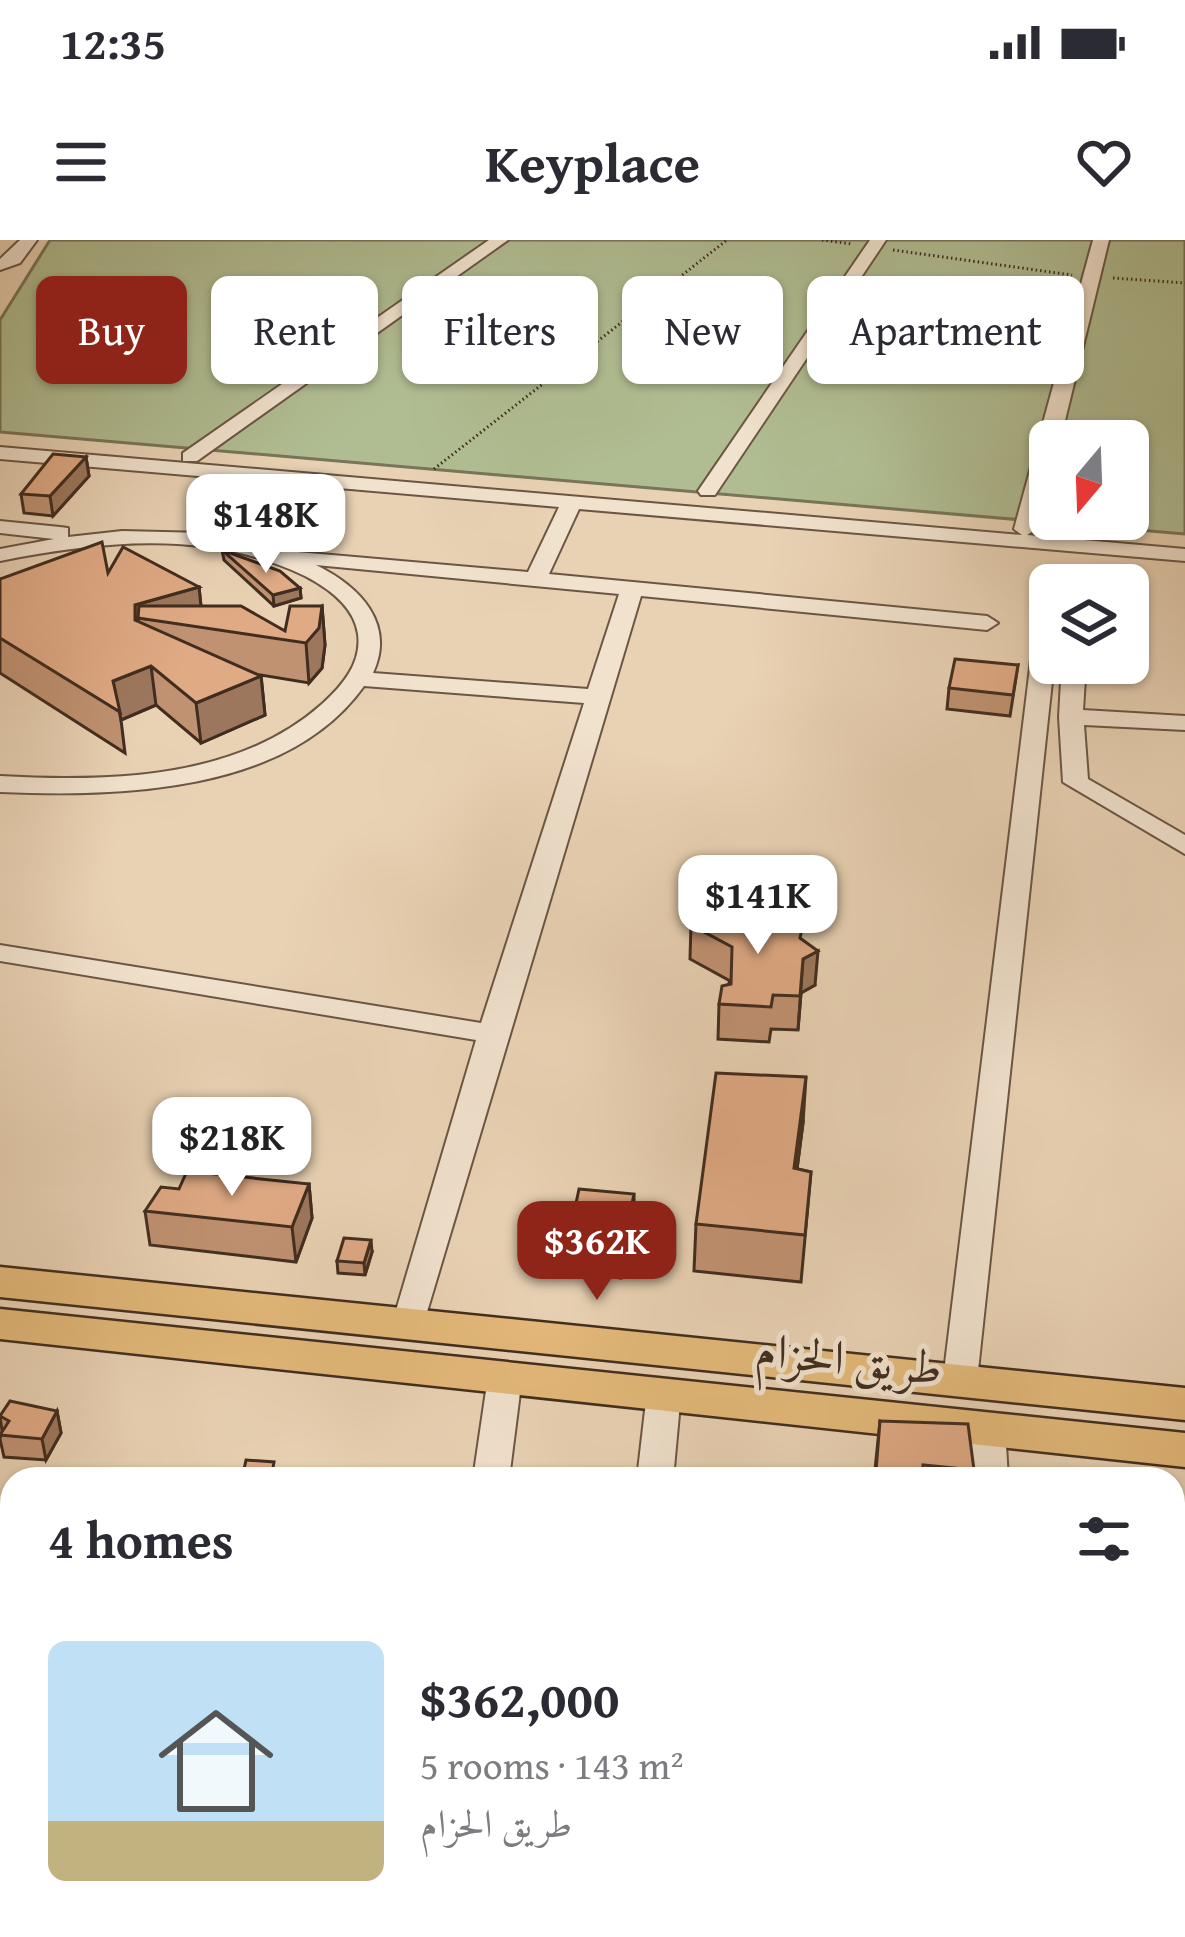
<!DOCTYPE html>
<meta charset="utf-8">
<style>
:root{--surface:#fff;--page:#f7f7f7;--text:#2b2b33;--muted:#7c7c81;--accent:#8f2418}
body{margin:0;font-family:"Gentium Book Plus",Amiri,serif;background:var(--page);color:var(--text);height:100vh;display:flex;flex-direction:column;font-size:45px;white-space:nowrap}
*{box-sizing:border-box;margin:0}
p{font-size:39px;color:var(--muted)}
.icon{flex:none;width:66px;height:66px;fill:none;stroke:currentColor;stroke-width:2;stroke-linecap:round;stroke-linejoin:round}
.map{position:relative;flex:1;overflow:hidden}
.panel{position:absolute;left:0px;top:1227px;width:1185px;height:471px;display:flex;flex-direction:column;background:var(--surface);border-radius:36px 36px 0 0;box-shadow:0 3px 9px #0004}
.panel>*{flex:none}
.guide{position:absolute;left:36px;top:36px;width:1113px;height:108px;display:flex;gap:24px}
.needle{width:78px;rotate:199deg}
.controls{position:absolute;left:1029px;top:180px;display:grid;gap:24px}
.controls a{display:grid;place-items:center;width:120px;height:120px;border-radius:18px;background:var(--surface);box-shadow:0 3px 9px #0004;font-size:60px}
.price{position:absolute;translate:-50% -102px;padding:0 27px;border-radius:24px;background:#fff;color:#222;font-size:39px;line-height:78px;filter:drop-shadow(0 3px 6px #0008)}
.price::after{content:'';position:absolute;left:50%;top:72px;width:36px;height:27px;margin-left:-18px;background:inherit;clip-path:polygon(0 0,100% 0,50% 100%)}
.price.on{background:var(--accent);color:#fff}
ul{padding:0;list-style:none}
li{display:flex;align-items:center;gap:36px;height:300px;padding:0 48px}
li span{display:grid;place-items:center;flex:none;width:336px;height:240px;border-radius:18px;color:#555}
li>.icon{margin-inline-start:auto}
span .icon{width:144px;height:144px;fill:#fffc;stroke-width:1}
li b{font-size:51px}
h2{display:flex;justify-content:space-between;align-items:center;height:144px;padding:0 48px;font-size:51px}
.pill{padding:0 42px;border-radius:18px;background:var(--surface);box-shadow:0 3px 9px #0004;font-size:42px;line-height:108px}
.pill.on{background:var(--accent);color:#fff}
.status{display:flex;justify-content:space-between;align-items:center;height:84px;padding:0 60px;background:var(--surface);direction:ltr}
.status svg{height:33px;fill:currentColor}
header{display:flex;justify-content:space-between;align-items:center;height:156px;padding:0 48px;background:var(--surface);font-size:54px;font-weight:700}
.map>svg:first-child{display:block}
</style>
<div class="status"><b>12:35</b><svg viewBox="0 0 49 12"><path d="M0 12V9h3v3zM5 12V6h3v6zM10 12V3h3v9zM15 12V0h3v12zM26 1h20v11H26zM47 4h2v5h-2z"/></svg></div>
<header><svg class="icon" aria-label="menu" viewBox="0 0 24 24"><path d="M4 6h16M4 12h16M4 18h16"/></svg>Keyplace<svg class="icon" aria-label="heart" viewBox="0 0 24 24"><path d="M12 20l-8-8c-3-5 5-10 8-4 3-6 11-1 8 4z"/></svg></header>
<div class="map">
<svg width="1185" height="1697" viewBox="0 0 1185 1697">
<rect width="100%" height="100%" fill="#e9d2b4"/>
<filter id="stains"><feTurbulence type="fractalNoise" baseFrequency=".00167" numOctaves="4"/><feColorMatrix values="0 0 0 0 .2 0 0 0 0 .09 0 0 0 0 .02 0 0 0 .5 -.17"/></filter>
<radialGradient id="worn" r=".72"><stop offset=".6" stop-color="#630" stop-opacity="0"/><stop offset="1" stop-color="#630" stop-opacity=".3"/></radialGradient>
<path fill="#b0bd92" stroke="#787558" stroke-width="3" fill-rule="evenodd" d="M 50,0 L 1185,0 L 1185,294 L 0,192 L 0,80 ZM 1050,201 L 1128,201 L 1128,279 L 1050,279 Z"/>
<g fill="none" stroke-linecap="round" stroke-linejoin="round">
<defs>
<g id="minor">
<polygon points="20,0 37,0 20,23 0,30 0,19"/>
<polygon points="489,0 508,0 197,221 183,221 183,213"/>
<polygon points="870,0 886,0 715,255 701,255 698,251"/>
<path d="M 1093,0 L 1109,0 L 1060,201 L 1050,201 L 1050,237 L 1036,289 L 1027,295 L 1185,309 L 1185,321 L 579,269 L 549,334 L 987,376 L 998,383 L 987,390 L 641,356 L 421,1092 L 397,1092 L 392,1084 L 476,800 L 0,721 L 0,705 L 481,783 L 584,463 L 364,446 C 287,554 119,557 0,552 L 0,536 C 108,542 237,540 322,464 C 342,446 362,423 358,394 C 354,366 328,348 305,336 C 208,289 102,301 0,321 L 0,309 L 54,299 L 0,293 L 0,281 L 60,287 L 68,288 L 68,297 L 122,291 L 206,293 L 286,311 L 528,332 L 559,267 L 0,219 L 0,207 L 1022,295 L 1014,289 ZM 316,325 L 619,354 L 588,449 L 373,433 C 396,383 359,346 316,325 Z"/>
<polygon points="1050,347 1050,423 1054,423 977,1140 972,1149 948,1149 943,1140 1039,354"/>
<polygon points="1062,423 1086,423 1083,470 1185,476 1185,490 1084,485 1088,539 1185,595 1185,614 1063,542 1059,477"/>
<polygon points="505,1125 517,1128 522,1137 509,1239 473,1239 488,1137 493,1128"/>
<polygon points="664,1141 676,1144 681,1153 673,1239 637,1239 647,1153 652,1144"/>
<polygon points="987,1174 999,1178 1005,1187 1008,1239 972,1239 969,1187 975,1178"/>
<polygon points="0,1310 12,1311 12,1339 0,1338"/>
<polygon points="0,1409 12,1410 12,1498 0,1502 0,1443 5,1441 0,1441"/>
<polygon points="1173,1431 1185,1432 1185,1464 1173,1463"/>
<polygon points="195,1686 239,1686 237,1697 193,1697"/>
<rect x="423" y="1686" width="44" height="11"/>
<polygon points="585,1686 629,1686 628,1697 584,1697"/>
<rect x="829" y="1686" width="44" height="11"/>
<polygon points="993,1686 1037,1686 1038,1697 994,1697"/>
</g>
<g id="major">
<polygon points="0,1027 1185,1148 1185,1180 0,1057"/>
<polygon points="0,1069 1185,1193 1185,1227 0,1099"/>
</g>
</defs>
<use href="#minor" stroke="#6b5644" stroke-width="4"/>
<use href="#major" stroke="#412d1f" stroke-width="5"/>
<g stroke="#412d1f" stroke-width="3" stroke-dasharray="1.5 3" stroke-linecap="butt">
<polyline points="822,0 852,4"/>
<polyline points="893,10 1072,35"/>
<polyline points="1113,38 1185,43"/>
<polyline points="434,229 727,0"/>
</g>
<use href="#minor" fill="#f1e2ce" fill-rule="evenodd"/>
<use href="#major" fill="#e4b97a" fill-rule="evenodd"/>
</g>
<g fill="#c19272" stroke="#412d1f" stroke-width="3">
<polygon points="86,217 89,236 53,276 24,273 21,254"/>
<polygon points="222,310 300,348 301,358 274,366 224,320"/>
<polygon points="108,333 199,347 201,366 285,391 322,366 325,405 322,428 309,443 261,435 265,475 201,503 156,465 121,480 125,513 0,433 0,339"/>
<polygon points="1018,425 1010,476 947,469 949,448"/>
<polygon points="752,682 775,685 802,700 815,745 801,753 798,790 771,789 769,802 718,799 719,764 730,741 690,719 691,685"/>
<polygon points="803,883 797,929 811,932 801,1042 694,1031 696,984"/>
<polygon points="309,944 312,978 296,1022 150,1005 145,971 179,949"/>
<polygon points="634,978 621,1038 567,1030 567,1006"/>
<polygon points="372,1012 365,1035 338,1033 337,1021"/>
<polygon points="57,1171 61,1193 46,1220 4,1217 0,1199 2,1191 0,1176"/>
<polygon points="880,1181 974,1230 973,1239 874,1239"/>
<polygon points="330,1686 397,1686 389,1691 369,1689 367,1696"/>
</g>
<g fill="#9d775d" stroke="#412d1f" stroke-width="3">
<polygon points="86,217 89,236 53,276 50,256"/>
<polygon points="199,347 203,386 138,378 141,403 135,380 135,365"/>
<polygon points="300,348 301,358 274,366 273,355"/>
<polygon points="322,366 325,405 322,428 309,443 306,403"/>
<polygon points="151,426 156,465 121,480 113,441"/>
<polygon points="261,436 265,475 201,503 196,463"/>
<polygon points="818,711 815,745 801,753 798,790 803,719"/>
<polygon points="806,837 803,883 791,975 794,928"/>
<polygon points="309,944 312,978 296,1022 292,987"/>
<polygon points="634,954 634,978 621,1038 622,1013"/>
<polygon points="371,1000 372,1012 365,1035 364,1023"/>
<polygon points="57,1171 61,1193 46,1220 42,1199"/>
</g>
<g fill="#e0aa85" stroke="#412d1f" stroke-width="3">
<polygon points="53,214 86,217 50,256 21,254"/>
<polygon points="102,302 108,333 123,307 199,347 135,365 135,380 261,436 196,463 151,426 113,441 120,472 0,398 0,339"/>
<polygon points="222,310 280,331 300,348 273,355"/>
<polygon points="139,366 241,366 285,391 290,366 322,366 319,388 306,403 138,378"/>
<polygon points="955,419 1018,425 1013,455 949,448"/>
<polygon points="726,666 752,682 764,677 775,685 803,685 800,698 818,711 803,719 800,756 773,755 771,767 719,764 722,746 731,744 732,707 691,685"/>
<polygon points="716,833 806,837 794,928 811,932 805,995 696,984"/>
<polygon points="187,931 309,944 292,987 145,971 161,947 179,949"/>
<polygon points="579,949 634,954 622,1013 567,1006"/>
<polygon points="344,998 371,1000 364,1023 337,1021"/>
<polygon points="10,1161 57,1171 42,1199 0,1195 9,1181 0,1176"/>
<polygon points="880,1181 968,1184 974,1230 923,1225 922,1239 884,1239 876,1231"/>
<polygon points="246,1220 274,1222 271,1239 242,1239"/>
<polygon points="663,1686 788,1686 817,1694 816,1697 661,1697"/>
</g>
<g text-anchor="middle" stroke-width="10" stroke-linejoin="round" paint-order="stroke">
<g font-size="48" fill="#412d1f" stroke="#f1e2ce">
<text transform="translate(849 1118) rotate(6)" y="17">طريق الحزام</text>
</g>
</g>
<rect width="100%" height="100%" filter="url(#stains)"/>
<rect width="100%" height="100%" fill="url(#worn)"/>
</svg>
<div class="controls">
<a><svg class="needle" viewBox="-14 -14 28 28"><path d="M0-13l5 13h-10z" fill="#e53935"/><path d="M0 13l5-13h-10z" fill="#7c7c81"/></svg></a>
<a><svg class="icon" aria-label="layers" viewBox="0 0 24 24"><path d="M12 4l9 5-9 5-9-5zM3 14l9 5 9-5"/></svg></a>
</div>
<b class="price" style="left:266px;top:336px">$148K</b>
<b class="price" style="left:758px;top:717px">$141K</b>
<b class="price" style="left:232px;top:959px">$218K</b>
<b class="price on" style="left:597px;top:1063px">$362K</b>
<div class="guide">
<a class="pill on">Buy</a>
<a class="pill">Rent</a>
<a class="pill">Filters</a>
<a class="pill">New</a>
<a class="pill">Apartment</a>
</div>
<section class="panel">
<h2>4 homes<svg class="icon" aria-label="filters" viewBox="0 0 24 24"><path d="M4 7h16M4 17h16"/><circle cx="9" cy="7" r="2"/><circle cx="15" cy="17" r="2"/></svg></h2>
<ul>
<li><span style="background:linear-gradient(#bfe0f5 75%,#c2b280 0)"><svg class="icon" aria-label="home" viewBox="0 0 24 24"><path d="M3 11l9-7 9 7M6 9v11h12V9"/></svg></span><div><b>$362,000</b><p>5 rooms · 143 m²</p><p>طريق الحزام</p></div></li>
</ul>
</section>
</div>
